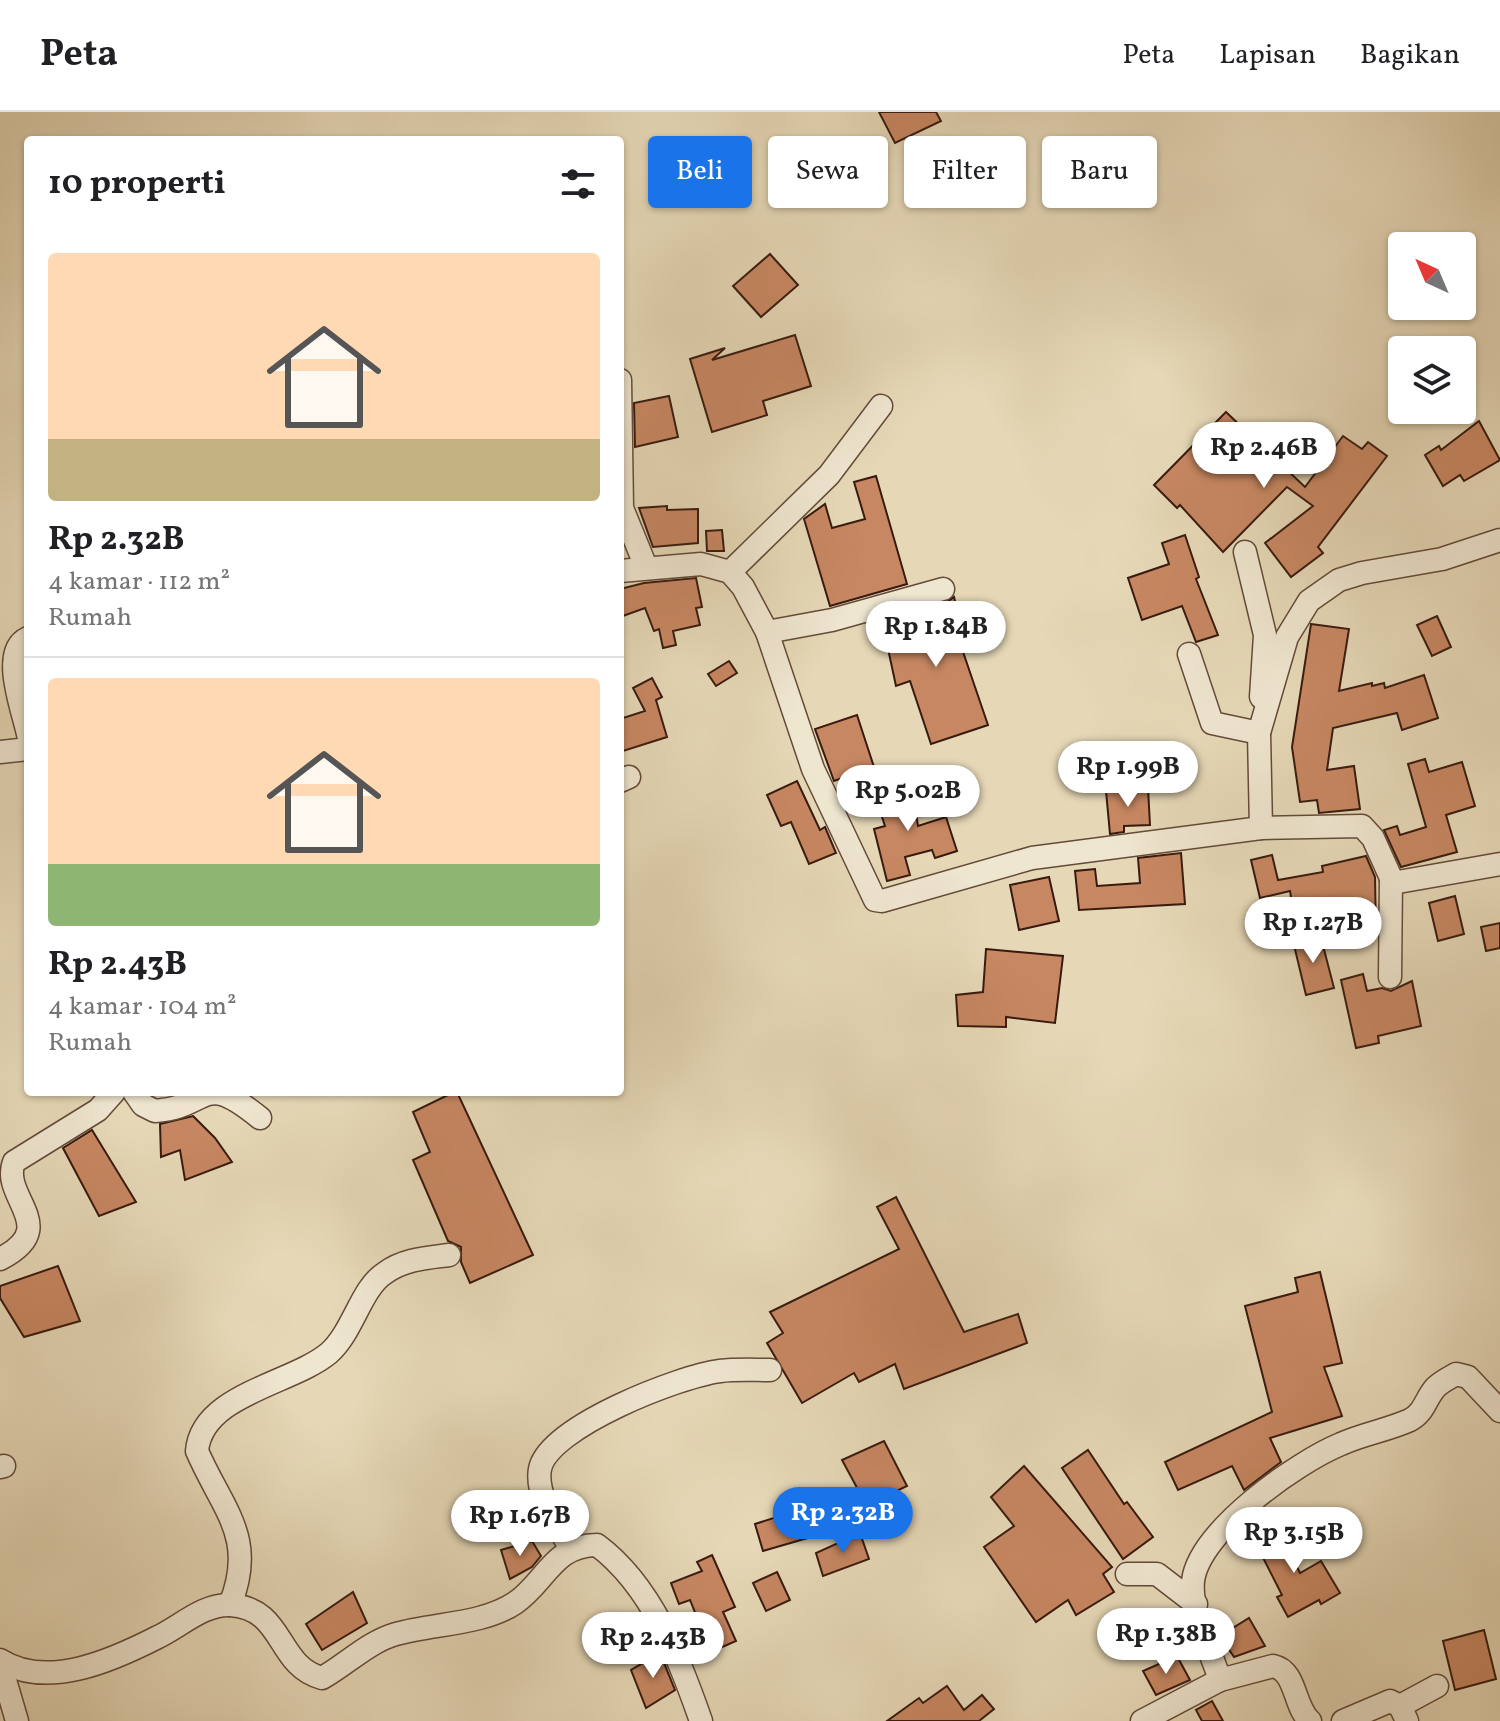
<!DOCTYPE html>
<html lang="id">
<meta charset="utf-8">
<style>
:root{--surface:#fff;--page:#f6f6f6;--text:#202124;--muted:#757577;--line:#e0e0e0;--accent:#1a73e8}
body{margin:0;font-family:Vollkorn,serif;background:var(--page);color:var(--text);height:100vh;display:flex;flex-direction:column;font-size:30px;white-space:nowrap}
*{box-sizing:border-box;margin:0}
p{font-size:26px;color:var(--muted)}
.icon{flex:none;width:44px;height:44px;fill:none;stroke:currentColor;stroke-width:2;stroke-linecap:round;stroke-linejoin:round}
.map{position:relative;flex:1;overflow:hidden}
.side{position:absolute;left:24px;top:24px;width:600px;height:960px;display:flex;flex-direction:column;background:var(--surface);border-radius:8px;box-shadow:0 2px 6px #0004}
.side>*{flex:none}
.guide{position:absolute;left:648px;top:24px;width:732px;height:72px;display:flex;gap:16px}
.needle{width:52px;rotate:316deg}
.buttons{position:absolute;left:1388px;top:120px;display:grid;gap:16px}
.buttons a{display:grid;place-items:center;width:88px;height:88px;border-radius:8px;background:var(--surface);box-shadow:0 2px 6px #0004;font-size:40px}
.price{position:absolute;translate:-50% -68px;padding:0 18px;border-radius:28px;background:#fff;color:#222;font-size:26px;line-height:52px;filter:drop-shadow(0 2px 4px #0008)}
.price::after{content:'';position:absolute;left:50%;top:48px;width:24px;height:18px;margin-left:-12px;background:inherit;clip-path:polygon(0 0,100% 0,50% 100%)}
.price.on{background:var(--accent);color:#fff}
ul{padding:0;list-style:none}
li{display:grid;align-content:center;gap:16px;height:424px;padding:0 24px}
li+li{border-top:2px solid var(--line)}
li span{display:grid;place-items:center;height:248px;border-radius:8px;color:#555}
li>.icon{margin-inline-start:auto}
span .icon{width:144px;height:144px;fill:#fffc;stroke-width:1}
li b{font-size:34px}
h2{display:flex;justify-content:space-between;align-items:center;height:96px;padding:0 24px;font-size:34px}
.pill{padding:0 28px;border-radius:8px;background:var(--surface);box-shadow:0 2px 6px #0004;font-size:28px;line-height:72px}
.pill.on{background:var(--accent);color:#fff}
header{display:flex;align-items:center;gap:48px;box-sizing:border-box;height:112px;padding:0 40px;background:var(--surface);border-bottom:2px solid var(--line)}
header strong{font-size:38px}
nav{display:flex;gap:44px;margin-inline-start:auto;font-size:28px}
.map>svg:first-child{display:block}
</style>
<header>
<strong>Peta</strong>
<nav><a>Peta</a><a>Lapisan</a><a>Bagikan</a></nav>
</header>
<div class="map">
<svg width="1500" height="1609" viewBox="0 0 1500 1609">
<rect width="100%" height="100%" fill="#e6d8b7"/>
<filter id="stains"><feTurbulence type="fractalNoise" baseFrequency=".0025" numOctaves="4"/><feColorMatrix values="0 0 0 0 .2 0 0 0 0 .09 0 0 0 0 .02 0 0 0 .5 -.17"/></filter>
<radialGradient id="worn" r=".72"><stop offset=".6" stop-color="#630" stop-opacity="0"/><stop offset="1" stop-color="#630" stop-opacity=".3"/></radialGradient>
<g fill="#c78762" stroke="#381a0f" stroke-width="2">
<polygon points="879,0 936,0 941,9 895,31"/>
<polygon points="770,142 798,173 761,205 733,174"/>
<polygon points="795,223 811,274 763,289 767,303 712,320 690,247 725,236 712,248"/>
<polygon points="669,284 678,325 635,335 634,291"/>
<polygon points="1226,300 1305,375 1343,324 1362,337 1368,330 1387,344 1318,435 1323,441 1291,465 1265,431 1313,394 1287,375 1223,440 1180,393 1177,396 1154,373"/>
<polygon points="1479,309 1500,348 1464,369 1460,363 1443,374 1425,343 1439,334 1441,338"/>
<polygon points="876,364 907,472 830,494 804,407 825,392 832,416 865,407 854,370"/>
<polygon points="667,394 667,398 698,397 698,431 653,435 639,396"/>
<polygon points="722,418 724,439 707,439 706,419"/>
<polygon points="1185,423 1199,465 1196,467 1218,523 1196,530 1182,494 1142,508 1128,466 1169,452 1162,431"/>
<polygon points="696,466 702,495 696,496 700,513 673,519 676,533 663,536 659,517 654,519 645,496 620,505 620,477 644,471"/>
<polygon points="954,485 965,530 960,531 988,613 931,632 910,569 896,574 882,509 947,490"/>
<polygon points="1437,504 1451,535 1432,544 1417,513"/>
<polygon points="1311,512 1349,517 1339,579 1372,571 1372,574 1384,571 1385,576 1424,563 1438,606 1402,618 1397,601 1333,616 1327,658 1354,654 1360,697 1319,701 1317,688 1300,690 1292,635"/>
<polygon points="729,549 737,561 716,574 708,562"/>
<polygon points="652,566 662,585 656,588 667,625 620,640 620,607 645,599 633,576"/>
<polygon points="857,603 874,655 834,669 815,617"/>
<polygon points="1120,639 1121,653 1089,656 1088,643"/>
<polygon points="1425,647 1429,660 1462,650 1475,694 1446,703 1457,740 1401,755 1384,718 1397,714 1400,723 1426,715 1408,652"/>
<polygon points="797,669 820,718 825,715 836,741 809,752 791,710 781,714 767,683"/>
<polygon points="911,670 918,714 946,705 957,739 935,746 932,738 905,745 910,763 887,769 874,717 885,714 876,687 896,680 895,673"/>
<polygon points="1148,676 1150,713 1124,714 1124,720 1110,722 1106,679"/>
<polygon points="1181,741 1185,792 1079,798 1075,759 1095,757 1097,774 1140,771 1138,746"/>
<polygon points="1272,743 1278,768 1323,760 1322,754 1366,744 1375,765 1376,824 1360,828 1358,823 1331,829 1323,791 1293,797 1290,779 1260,786 1251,748"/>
<polygon points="1049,765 1059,809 1019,818 1010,773"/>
<polygon points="1455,784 1464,822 1438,829 1429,791"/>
<polygon points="1500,811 1500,836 1486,839 1481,815"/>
<polygon points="1320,822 1334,876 1306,883 1293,829"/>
<polygon points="986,837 1063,844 1055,911 1006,905 1006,915 958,914 956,883 983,880"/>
<polygon points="1363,862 1367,879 1382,876 1391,879 1412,869 1421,914 1378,924 1379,931 1356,936 1341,868"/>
<polygon points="454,980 457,980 533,1143 470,1171 461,1150 461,1135 448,1129 413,1048 430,1040 413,1000"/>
<polygon points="193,1004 215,1026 232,1050 185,1068 180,1038 161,1045 160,1012"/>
<polygon points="92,1018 136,1090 99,1104 63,1036"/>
<polygon points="896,1085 964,1220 1018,1202 1027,1231 904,1277 895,1252 859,1270 854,1261 802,1291 767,1231 783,1221 770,1200 899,1137 877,1095"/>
<polygon points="58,1154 80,1209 24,1225 0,1186 0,1174"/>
<polygon points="1320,1160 1342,1251 1324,1255 1342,1304 1270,1326 1281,1350 1244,1378 1232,1354 1178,1378 1165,1350 1272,1300 1245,1194 1298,1180 1295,1166"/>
<polygon points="884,1329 907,1374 886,1384 882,1376 862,1385 842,1348"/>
<polygon points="1088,1338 1124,1392 1127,1390 1153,1425 1123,1447 1062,1356"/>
<polygon points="1024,1354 1112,1455 1103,1462 1114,1480 1076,1503 1068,1488 1036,1510 984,1435 1014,1414 991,1385"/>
<polygon points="811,1394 818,1423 763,1439 755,1412"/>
<polygon points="1277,1415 1300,1461 1321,1449 1340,1481 1321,1492 1319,1488 1288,1505 1277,1485 1282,1483 1253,1426"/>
<polygon points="860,1421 869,1447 823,1464 816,1441"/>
<polygon points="532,1429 541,1444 532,1455 510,1467 501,1438"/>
<polygon points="712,1443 735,1495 723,1500 736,1529 711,1540 690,1488 679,1492 671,1471 702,1459 697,1450"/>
<polygon points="777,1460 790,1488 766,1499 753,1471"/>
<polygon points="353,1480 367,1511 322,1538 306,1512"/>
<polygon points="1249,1506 1265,1534 1234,1545 1220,1524"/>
<polygon points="1484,1518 1496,1567 1455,1578 1443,1529"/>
<polygon points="660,1541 675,1578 646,1596 631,1558"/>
<polygon points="1177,1544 1190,1568 1156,1583 1143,1559"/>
<polygon points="947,1574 964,1598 982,1583 994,1597 979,1609 887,1609 919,1586 923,1591"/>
<polygon points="1212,1589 1223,1609 1202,1609 1196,1598"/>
</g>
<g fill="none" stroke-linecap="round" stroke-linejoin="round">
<defs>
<g id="minor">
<polyline points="620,268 622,396 646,455"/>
<polyline points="1245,440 1265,523 1261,585"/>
<polyline points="620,459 701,452 730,460 743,475 767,520 813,657 875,788 882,789 1032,746 1261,716 1362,714 1373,726 1391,766 1398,770 1500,752"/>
<polyline points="730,460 829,363 881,294"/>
<polyline points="767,520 832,508 943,477"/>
<path d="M 28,526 C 0,539 22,595 28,622"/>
<polyline points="1189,542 1212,611 1259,621"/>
<polyline points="0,640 28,637"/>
<polyline points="620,669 629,665"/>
<polyline points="1261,716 1259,621 1287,525 1309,489 1339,468 1362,461 1442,447 1500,428"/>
<polyline points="1390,865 1391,766"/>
<path d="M 134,980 L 143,993 L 155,999 C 212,995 200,957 260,1006"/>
<path d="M 0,1147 C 63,1115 0,1086 14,1050 L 98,998 L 114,980"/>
<polyline points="0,1355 4,1354"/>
<path d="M 571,1437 C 559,1415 535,1384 540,1357 C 548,1315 680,1264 720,1259 C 736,1257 753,1258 770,1258"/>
<polyline points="1127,1462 1157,1462 1196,1492"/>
<path d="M 230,1493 C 257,1425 223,1399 197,1339 C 202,1282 292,1272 329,1241 C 353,1220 361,1176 385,1161 C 404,1147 427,1146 449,1143"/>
<path d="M 0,1548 C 47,1578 113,1548 158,1525 C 181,1514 203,1492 230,1493 C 285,1496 276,1554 322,1566 C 347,1552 368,1530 396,1522 C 434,1511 482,1513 515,1491 C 546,1470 553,1433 597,1433 C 652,1474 679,1546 701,1609"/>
<polyline points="0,1551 17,1609"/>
<path d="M 1220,1568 C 1211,1539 1190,1500 1193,1469 C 1199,1419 1297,1350 1341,1332 C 1363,1322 1388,1318 1410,1308 C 1425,1300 1425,1287 1436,1275 C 1441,1270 1449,1266 1456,1262 L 1468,1265 L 1500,1299"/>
<polyline points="1400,1594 1437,1574"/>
<path d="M 1142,1609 L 1220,1568 L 1273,1554 C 1297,1559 1293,1594 1310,1609"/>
<polyline points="1343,1609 1390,1589 1400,1594 1407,1609"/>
</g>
</defs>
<use href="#minor" stroke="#644a39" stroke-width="25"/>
<use href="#minor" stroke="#efe6d0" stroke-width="22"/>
</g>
<rect width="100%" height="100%" filter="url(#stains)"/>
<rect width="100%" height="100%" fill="url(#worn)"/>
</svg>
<div class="buttons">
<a><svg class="needle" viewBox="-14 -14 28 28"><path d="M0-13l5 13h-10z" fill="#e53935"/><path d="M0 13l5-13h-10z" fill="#757577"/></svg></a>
<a><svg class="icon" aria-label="layers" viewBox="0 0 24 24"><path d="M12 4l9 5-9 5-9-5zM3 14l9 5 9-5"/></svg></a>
</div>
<b class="price" style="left:1264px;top:378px">Rp 2.46B</b>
<b class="price" style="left:936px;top:557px">Rp 1.84B</b>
<b class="price" style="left:1128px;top:697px">Rp 1.99B</b>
<b class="price" style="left:908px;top:721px">Rp 5.02B</b>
<b class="price" style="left:1313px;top:853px">Rp 1.27B</b>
<b class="price on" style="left:843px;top:1443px">Rp 2.32B</b>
<b class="price" style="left:520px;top:1446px">Rp 1.67B</b>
<b class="price" style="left:1294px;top:1463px">Rp 3.15B</b>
<b class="price" style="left:1166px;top:1564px">Rp 1.38B</b>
<b class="price" style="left:653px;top:1568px">Rp 2.43B</b>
<div class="guide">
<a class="pill on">Beli</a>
<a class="pill">Sewa</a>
<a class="pill">Filter</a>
<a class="pill">Baru</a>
</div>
<section class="side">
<h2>10 properti<svg class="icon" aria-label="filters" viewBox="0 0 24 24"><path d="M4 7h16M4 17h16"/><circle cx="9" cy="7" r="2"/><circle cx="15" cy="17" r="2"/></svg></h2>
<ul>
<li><span style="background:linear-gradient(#ffd9b3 75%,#c2b280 0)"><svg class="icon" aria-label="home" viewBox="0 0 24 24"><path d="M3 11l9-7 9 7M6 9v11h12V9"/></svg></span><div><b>Rp 2.32B</b><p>4 kamar · 112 m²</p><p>Rumah</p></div></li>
<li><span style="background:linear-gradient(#ffd9b3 75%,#8fb573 0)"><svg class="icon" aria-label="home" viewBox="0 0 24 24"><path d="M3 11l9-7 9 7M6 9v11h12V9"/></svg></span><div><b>Rp 2.43B</b><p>4 kamar · 104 m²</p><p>Rumah</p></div></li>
</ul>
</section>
</div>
